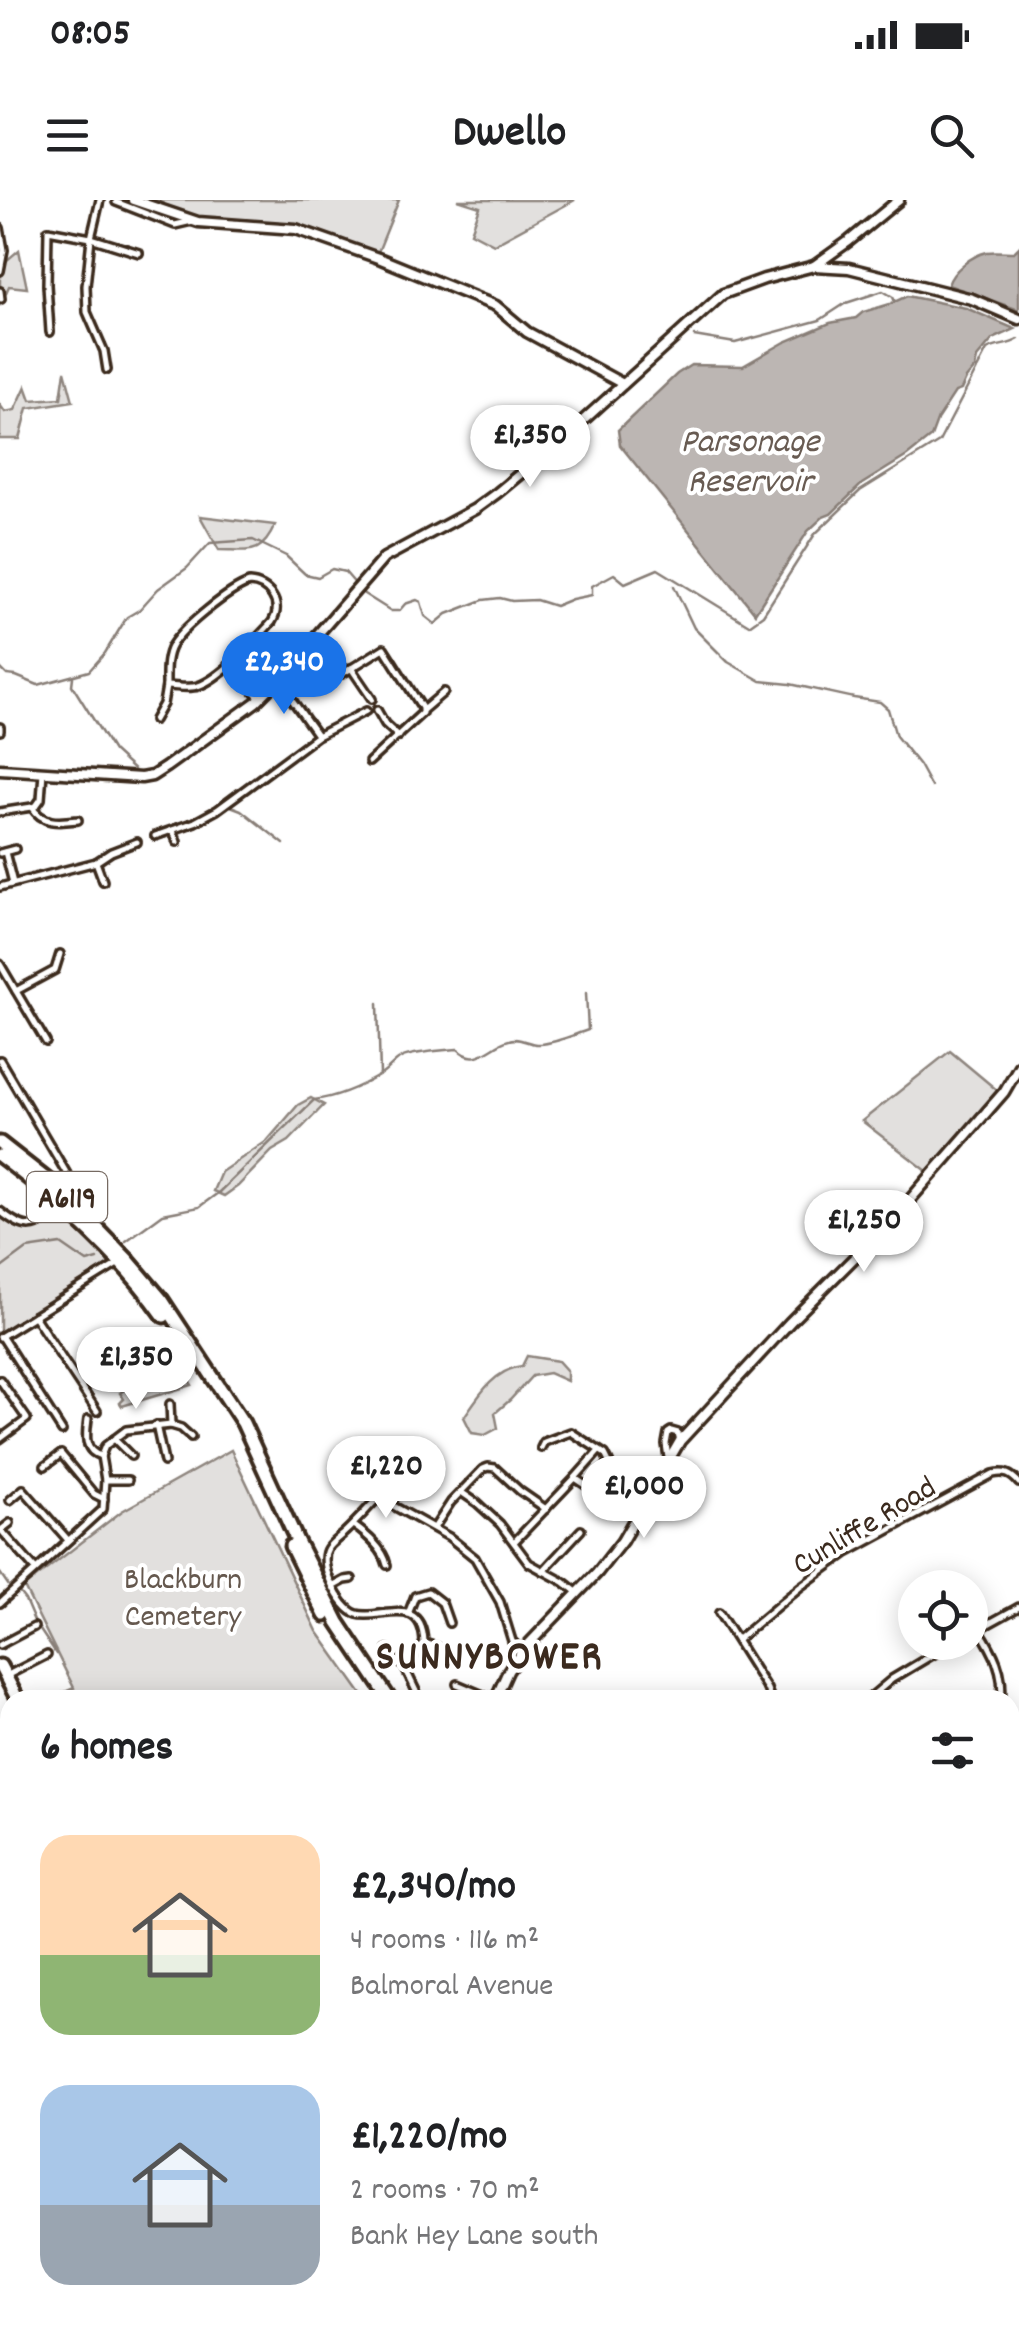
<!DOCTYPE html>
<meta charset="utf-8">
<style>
:root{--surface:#fff;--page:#f2f2f2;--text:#202124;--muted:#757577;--accent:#1a73e8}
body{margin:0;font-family:Dekko,sans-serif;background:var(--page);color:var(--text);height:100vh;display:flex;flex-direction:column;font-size:38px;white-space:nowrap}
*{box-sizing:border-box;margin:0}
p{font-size:32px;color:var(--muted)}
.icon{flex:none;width:55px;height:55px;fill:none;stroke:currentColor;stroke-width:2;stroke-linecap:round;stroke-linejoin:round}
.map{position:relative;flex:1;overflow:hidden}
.details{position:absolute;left:0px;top:1490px;width:1020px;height:642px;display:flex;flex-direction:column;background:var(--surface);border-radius:30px 30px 0 0;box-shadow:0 5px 25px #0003}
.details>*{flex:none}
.buttons{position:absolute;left:898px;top:1370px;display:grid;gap:20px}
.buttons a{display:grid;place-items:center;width:90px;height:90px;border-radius:50%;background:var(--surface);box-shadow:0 5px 25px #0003;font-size:50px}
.price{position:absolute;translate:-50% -85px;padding:0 22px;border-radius:35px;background:#fff;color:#222;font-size:32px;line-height:65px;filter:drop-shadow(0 2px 5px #0008)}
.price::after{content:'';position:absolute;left:50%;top:60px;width:30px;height:22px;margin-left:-15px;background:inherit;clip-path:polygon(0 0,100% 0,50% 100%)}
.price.on{background:var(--accent);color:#fff}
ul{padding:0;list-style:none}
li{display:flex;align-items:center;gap:30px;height:250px;padding:0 40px}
li span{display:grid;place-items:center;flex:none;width:280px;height:200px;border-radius:30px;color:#555}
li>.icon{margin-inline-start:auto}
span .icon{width:120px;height:120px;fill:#fffc;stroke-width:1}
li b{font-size:42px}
h2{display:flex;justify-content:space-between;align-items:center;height:120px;padding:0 40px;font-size:42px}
.status{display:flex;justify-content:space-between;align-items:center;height:70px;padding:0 50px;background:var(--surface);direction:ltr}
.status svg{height:28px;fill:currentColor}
header{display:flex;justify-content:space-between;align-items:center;height:130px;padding:0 40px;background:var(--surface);font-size:45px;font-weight:700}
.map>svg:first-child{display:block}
</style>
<div class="status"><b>08:05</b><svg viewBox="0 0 49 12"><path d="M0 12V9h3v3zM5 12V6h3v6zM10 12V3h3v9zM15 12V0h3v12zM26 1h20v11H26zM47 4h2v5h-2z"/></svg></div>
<header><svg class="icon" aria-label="menu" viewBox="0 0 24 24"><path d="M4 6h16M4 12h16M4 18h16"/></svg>Dwello<svg class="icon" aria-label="search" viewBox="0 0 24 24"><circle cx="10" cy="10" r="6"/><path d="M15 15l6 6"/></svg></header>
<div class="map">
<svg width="1019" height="2132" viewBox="0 0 1019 2132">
<rect width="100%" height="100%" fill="#fff"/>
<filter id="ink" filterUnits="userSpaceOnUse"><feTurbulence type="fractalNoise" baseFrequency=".01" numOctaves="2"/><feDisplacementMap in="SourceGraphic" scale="20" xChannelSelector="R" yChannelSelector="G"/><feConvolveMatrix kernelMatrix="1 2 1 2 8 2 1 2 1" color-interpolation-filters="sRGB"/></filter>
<g filter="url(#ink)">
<g fill="#e2e0de" stroke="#8e857e" stroke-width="2.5">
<polygon points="133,0 399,0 376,57 296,29 198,22"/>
<polygon points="458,0 575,0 494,44 471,32 480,7"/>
<polygon points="19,50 27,88 9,86 0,106 0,66"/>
<polygon points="65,171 73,201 28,208 20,239 0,239 0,205 5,212 15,210 26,186 31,200 61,198"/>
<path d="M 200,316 L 275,325 C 261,357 249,350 219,350 Z"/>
<polygon points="950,851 998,891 927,971 862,921"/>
<polygon points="311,898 324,905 289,941 272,951 238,986 224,996 213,991 221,972 267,941 298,905"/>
<path d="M 59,1012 L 107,1060 L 109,1066 L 0,1133 L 0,1014 C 4,1017 8,1022 13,1025 C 29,1036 46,1022 59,1012 Z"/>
<polygon points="162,1136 192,1185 122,1206 120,1203 124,1199 120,1193 125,1189 116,1177 126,1169 122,1162 127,1158 124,1150"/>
<path d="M 527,1156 L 558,1161 L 567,1171 L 567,1181 L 549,1173 L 532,1176 L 510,1200 L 495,1213 L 498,1228 L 485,1235 L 472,1233 L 464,1217 C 479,1195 494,1170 522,1166 Z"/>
<polygon points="231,1250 317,1431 366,1500 47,1500 74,1488 24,1387 122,1311"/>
<polygon points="480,2123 480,2122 543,2123 532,2132 479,2132"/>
</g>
<g fill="#bcb6b3" stroke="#887e77" stroke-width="2.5">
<path d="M 1019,47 L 1019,110 L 948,85 C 952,71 972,55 987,52 C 995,51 1005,52 1014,52 Z"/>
<polygon points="907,96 966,108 1015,129 993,139 977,158 975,168 966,179 961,190 955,192 938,218 931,237 907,256 862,284 831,314 823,317 808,331 755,413 620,245 618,230 677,174 691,165 743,166 785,142 830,123 856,118 863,112 890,104"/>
</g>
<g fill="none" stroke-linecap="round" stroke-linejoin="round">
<g stroke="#887e77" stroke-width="2.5">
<polyline points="694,136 735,143 820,120 846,103 883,91 893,97 895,102"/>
<polyline points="674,386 694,428 728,462 761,481 790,484 854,498 880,502 888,509 896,536 919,565 931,587"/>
<path d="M 0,468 L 7,475 L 16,476 L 38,485 L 89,471 L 105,453 L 127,417 L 139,410 L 158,389 L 187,368 L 210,343 L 253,340 L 286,356 L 305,374 L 318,377 L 332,369 L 345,372 L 364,394 L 391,411 L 399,411 L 405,404 L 417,400 L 421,402 L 425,416 L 435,424 L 447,414 L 483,400 L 500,398 L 512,401 L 536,400 L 555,406 L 572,399 L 592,395 L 592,386 L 614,374 L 625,383 L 658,369 L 749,425 L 763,415 L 815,334 L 860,291 L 939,242 L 987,150 C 998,144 1009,146 1019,139"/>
<polyline points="73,477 72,485 113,551 137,573"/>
<polyline points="228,605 241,610 284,644"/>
<polyline points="378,803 380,875"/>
<path d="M 126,1041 L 163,1014 L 199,1007 L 218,993 L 314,900 C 337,897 362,886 382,874 C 389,869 394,862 401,858 C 409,853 446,850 458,849 C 477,868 490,845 509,840 C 519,836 529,845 540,844 C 556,843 573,835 588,830 L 586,793"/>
<polyline points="0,1069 27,1049 61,1044 87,1062 98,1059"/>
<polyline points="0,1373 9,1386"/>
<polyline points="18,1391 25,1400 34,1421 56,1454"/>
</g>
<defs>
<g id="minor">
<polyline points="100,0 91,38 86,86 87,112 104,151 107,170"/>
<polyline points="116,2 175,25 192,21"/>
<polyline points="0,28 4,50 0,71"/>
<polyline points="0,91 1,99"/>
<polyline points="50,132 47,85 48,30 91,38 139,53"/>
<path d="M 249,383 C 268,384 284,403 272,422 C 255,440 222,478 198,486 C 189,489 176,486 166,486 C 166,472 165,457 172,445 C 183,427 229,390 249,383 Z"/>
<polyline points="313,439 323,448 339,473 342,474 384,448 422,508 422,513 369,562"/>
<polyline points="230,463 260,498"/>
<polyline points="351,468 372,499"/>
<polyline points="278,480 317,535"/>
<polyline points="377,510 385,524 398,536"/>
<polyline points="423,510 444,492"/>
<polyline points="154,520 163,504 166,486"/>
<polyline points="0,527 0,531"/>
<path d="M 43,572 L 41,599 L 36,606 L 32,607 C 43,625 60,622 78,620"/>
<polyline points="0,612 32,607"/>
<polyline points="173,630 177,642"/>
<polyline points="155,636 195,622 217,610 317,536 366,511"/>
<polyline points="5,652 13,683"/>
<polyline points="0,653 15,649"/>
<polyline points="96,662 103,681"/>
<polyline points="0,687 96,662 111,652 137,642"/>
<polyline points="0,764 46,842"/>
<polyline points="16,791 55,770 60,754"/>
<polyline points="0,860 67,974 67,983 65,986"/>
<path d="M 0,1011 C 27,1032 35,1031 60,1007"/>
<polyline points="34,1116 97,1211"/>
<polyline points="0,1137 121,1062"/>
<polyline points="2,1137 62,1231"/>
<polyline points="0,1180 27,1219 0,1239"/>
<polyline points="170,1204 171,1225"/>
<path d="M 88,1219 C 86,1234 83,1251 101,1256"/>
<polyline points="156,1225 164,1262"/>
<polyline points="114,1239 131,1256"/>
<polyline points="101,1256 105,1246 126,1230 171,1225 181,1228 191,1237"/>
<polyline points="668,1258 666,1244 668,1233 671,1231 678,1233 680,1241"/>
<polyline points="45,1266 61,1254 94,1294 104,1299"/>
<polyline points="575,1278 599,1251"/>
<polyline points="105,1280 128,1280"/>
<polyline points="356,1285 449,1337 475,1358 500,1402 512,1441 522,1451"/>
<polyline points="461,1292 477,1303 500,1324 529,1363 564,1382 578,1393"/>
<path d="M 378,1298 C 367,1309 357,1321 345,1332 C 340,1337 332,1342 328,1348 C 317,1364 340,1409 357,1414 C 380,1421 422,1393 424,1443"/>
<polyline points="10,1300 23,1289 68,1340"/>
<polyline points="388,1303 434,1264"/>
<polyline points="10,1323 1,1330 35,1369"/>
<path d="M 353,1325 C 367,1335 383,1348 387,1365"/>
<polyline points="434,1328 451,1302 483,1269 488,1267 495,1268 520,1291 546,1309"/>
<polyline points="514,1342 575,1278 587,1286 594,1287 609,1262 605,1254 571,1232 544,1242 541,1248"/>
<polyline points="543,1371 581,1330"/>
<polyline points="334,1386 345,1380 352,1379"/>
<polyline points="0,1403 103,1309 105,1280 101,1256"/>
<polyline points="719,1413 767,1489 771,1500"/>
<polyline points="408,1414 415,1396 428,1392 442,1403 449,1423"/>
<path d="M 979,1429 C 993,1451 1005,1472 1001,1500"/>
<polyline points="970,1434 1019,1407"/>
<path d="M 737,1440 L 800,1387 L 847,1353 L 993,1274 C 1005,1271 1011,1274 1019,1283"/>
<polyline points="0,1445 34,1427"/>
<polyline points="388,1449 393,1458 404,1466 416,1491"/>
<polyline points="404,1466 417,1454 424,1443 437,1447 449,1458"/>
<polyline points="8,1475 47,1455"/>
<polyline points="457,1484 495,1500"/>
<polyline points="867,1500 892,1479 954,1442"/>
<polyline points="0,1617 10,1627"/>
<polyline points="0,1664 10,1661"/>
<polyline points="10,1703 0,1706 10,1736"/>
<polyline points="0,1858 10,1854"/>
<polyline points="0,1893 10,1889"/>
<polyline points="0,1911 10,1936"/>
<polyline points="0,1925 10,1921"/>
<polyline points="0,1958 10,1954"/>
<polyline points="0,1986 10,1984"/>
<polyline points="0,2026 10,2022"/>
<polyline points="0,2068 10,2059"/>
<polyline points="0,2092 10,2101"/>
<polyline points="26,2122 30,2132"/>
<polyline points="76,2122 79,2132"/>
<polyline points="219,2122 220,2132"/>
<polyline points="860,2122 865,2132"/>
<polyline points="42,2132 61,2122"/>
<polyline points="172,2132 173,2122"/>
<polyline points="281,2132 293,2129"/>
<polyline points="387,2132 389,2122"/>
<polyline points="422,2132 424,2122"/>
<polyline points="459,2132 460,2122"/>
<polyline points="578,2132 580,2122"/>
</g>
<g id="tertiary">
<polyline points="133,0 198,22 296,29 381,59 496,106 527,132 623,184"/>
<polyline points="814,66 849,41 899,0"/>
<polyline points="0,569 141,578 152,576 166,567 256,502 278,480 384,358 475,309 497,293 566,236 723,94 764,79 814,66 849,68 972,99 1019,119"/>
<polyline points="495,1500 508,1471 522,1451 597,1373 622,1341 680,1241 790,1122 895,1017 1004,892 1019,866"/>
<polyline points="351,2132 352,2122"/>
<polyline points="541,2132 548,2122"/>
</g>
<g id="trunk">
<polyline points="0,943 60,990 127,1059 162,1100 243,1223 297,1341 338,1422 390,1500"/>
<path d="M 0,956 C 60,1001 120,1054 164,1116"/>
<polyline points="291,1346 325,1415"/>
<polyline points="0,1466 18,1500"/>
<polyline points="1010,1831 1019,1843"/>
<polyline points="1010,1844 1019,1857"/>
<polyline points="133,2132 138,2122"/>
</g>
</defs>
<use href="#minor" stroke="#3b2a1e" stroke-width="12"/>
<use href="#tertiary" stroke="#3b2a1e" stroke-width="15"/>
<use href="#trunk" stroke="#3b2a1e" stroke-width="19"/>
<use href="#minor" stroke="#fff" stroke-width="5"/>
<use href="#tertiary" stroke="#fff" stroke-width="8"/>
<use href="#trunk" stroke="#fff" stroke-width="11"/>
<g stroke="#3b2a1e" stroke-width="2.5" stroke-dasharray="15 8" stroke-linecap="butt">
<polyline points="0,1545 10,1563"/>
<polyline points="1010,2005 1019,1999"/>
<polyline points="318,2122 323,2132"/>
<polyline points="806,2132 821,2122"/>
</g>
</g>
</g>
<g text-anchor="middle" stroke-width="8" stroke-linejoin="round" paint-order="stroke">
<rect fill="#fff" stroke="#766a62" stroke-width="2.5" x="27" y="972" width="80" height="50" rx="8"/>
<g font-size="30" font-weight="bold" fill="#3b2a1e">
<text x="67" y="1007">A6119</text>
</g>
<g font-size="32" fill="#3b2a1e" stroke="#fff">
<text transform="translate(863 1324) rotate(-31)" y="11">Cunliffe Road</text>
</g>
<g font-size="32" fill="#65584e" stroke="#fff">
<text x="183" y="1388">Blackburn<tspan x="183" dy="37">Cemetery</tspan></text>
</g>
<g font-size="35" font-style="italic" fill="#685b52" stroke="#fff">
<text x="750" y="251">Parsonage<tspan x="750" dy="40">Reservoir</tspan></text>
</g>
<g font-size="42" font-weight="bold" letter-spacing="2.5" fill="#3b2a1e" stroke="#fff">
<text x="490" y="1468">SUNNYBOWER</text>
</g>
</g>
</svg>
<div class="buttons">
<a><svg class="icon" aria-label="locate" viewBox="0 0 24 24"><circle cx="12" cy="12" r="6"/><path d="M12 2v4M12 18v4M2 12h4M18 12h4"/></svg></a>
</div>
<b class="price" style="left:530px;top:290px">£1,350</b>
<b class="price on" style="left:284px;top:517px">£2,340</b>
<b class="price" style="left:864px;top:1075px">£1,250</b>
<b class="price" style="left:136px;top:1212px">£1,350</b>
<b class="price" style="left:386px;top:1321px">£1,220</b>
<b class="price" style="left:644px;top:1341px">£1,000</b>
<section class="details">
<h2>6 homes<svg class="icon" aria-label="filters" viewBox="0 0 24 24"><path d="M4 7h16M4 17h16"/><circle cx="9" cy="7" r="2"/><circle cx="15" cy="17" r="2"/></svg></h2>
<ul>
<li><span style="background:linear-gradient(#ffd9b3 60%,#8fb573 0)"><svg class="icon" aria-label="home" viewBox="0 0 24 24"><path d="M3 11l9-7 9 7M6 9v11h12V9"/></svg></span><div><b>£2,340/mo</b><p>4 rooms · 116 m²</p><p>Balmoral Avenue</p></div></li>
<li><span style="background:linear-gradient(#a9c7e8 60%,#9aa5b1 0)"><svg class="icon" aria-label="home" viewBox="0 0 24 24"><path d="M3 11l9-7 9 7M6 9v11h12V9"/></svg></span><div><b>£1,220/mo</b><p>2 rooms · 70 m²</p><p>Bank Hey Lane south</p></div></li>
</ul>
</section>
</div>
